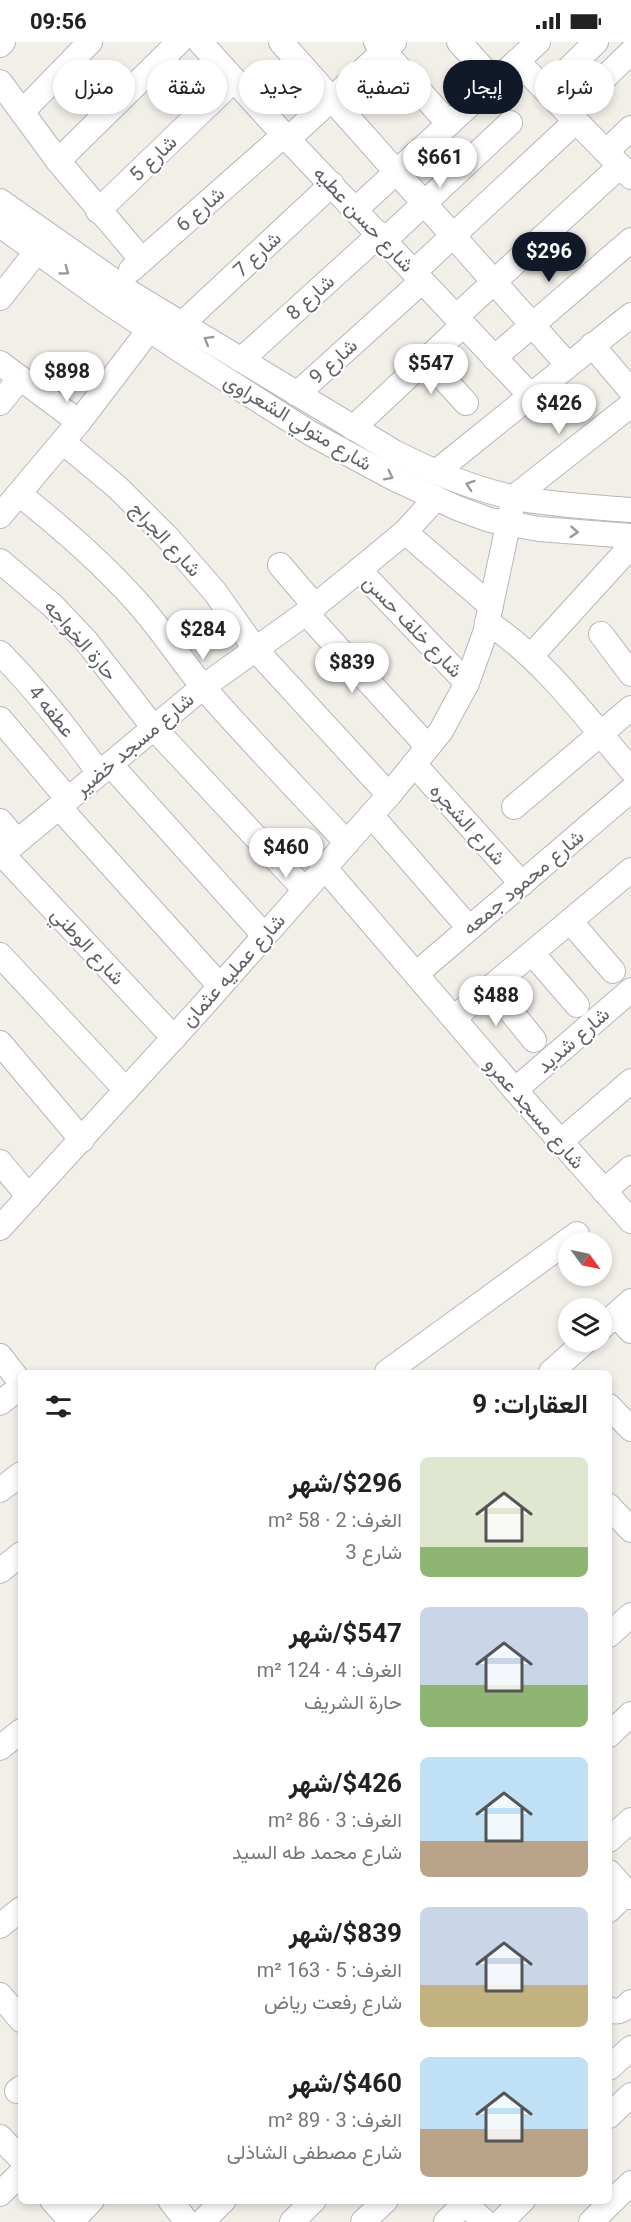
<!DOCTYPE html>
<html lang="ar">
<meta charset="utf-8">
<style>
:root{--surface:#fff;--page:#f6f6f6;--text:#222;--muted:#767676;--accent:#111827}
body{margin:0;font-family:Roboto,Vazirmatn,sans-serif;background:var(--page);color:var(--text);direction:rtl;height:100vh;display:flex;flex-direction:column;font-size:22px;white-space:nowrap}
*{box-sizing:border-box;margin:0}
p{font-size:20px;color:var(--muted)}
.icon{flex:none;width:33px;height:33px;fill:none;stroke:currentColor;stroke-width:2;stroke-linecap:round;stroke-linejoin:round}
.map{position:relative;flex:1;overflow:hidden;direction:ltr}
.drawer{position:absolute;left:18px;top:1328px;width:594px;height:834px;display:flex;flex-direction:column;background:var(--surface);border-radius:9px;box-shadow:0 3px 9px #0003;direction:rtl}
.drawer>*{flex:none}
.hud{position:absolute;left:18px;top:18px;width:596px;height:54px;direction:rtl;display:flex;gap:12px}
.needle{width:39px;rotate:123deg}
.tools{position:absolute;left:558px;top:1190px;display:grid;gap:12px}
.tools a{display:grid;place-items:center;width:54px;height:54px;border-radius:50%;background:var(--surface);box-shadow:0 3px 9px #0003;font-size:30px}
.price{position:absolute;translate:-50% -51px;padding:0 14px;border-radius:21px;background:#fff;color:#222;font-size:20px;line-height:39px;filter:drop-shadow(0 2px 3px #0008)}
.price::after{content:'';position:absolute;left:50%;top:36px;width:18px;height:14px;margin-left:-9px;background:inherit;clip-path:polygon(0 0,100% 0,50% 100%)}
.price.selected{background:var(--accent);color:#fff}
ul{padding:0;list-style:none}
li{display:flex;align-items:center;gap:18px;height:150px;padding:0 24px}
li span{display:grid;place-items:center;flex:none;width:168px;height:120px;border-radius:9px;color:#555}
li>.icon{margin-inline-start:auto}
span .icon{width:72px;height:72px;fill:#fffc;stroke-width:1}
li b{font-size:26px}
h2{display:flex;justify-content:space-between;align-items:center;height:72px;padding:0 24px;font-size:26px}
.tag{padding:0 21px;border-radius:27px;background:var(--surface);box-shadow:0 3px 9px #0003;font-size:21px;line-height:54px}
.tag.selected{background:var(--accent);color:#fff}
.status{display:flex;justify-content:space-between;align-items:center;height:42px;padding:0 30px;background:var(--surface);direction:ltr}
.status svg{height:16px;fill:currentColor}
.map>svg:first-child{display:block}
</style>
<div class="status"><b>09:56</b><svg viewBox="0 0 49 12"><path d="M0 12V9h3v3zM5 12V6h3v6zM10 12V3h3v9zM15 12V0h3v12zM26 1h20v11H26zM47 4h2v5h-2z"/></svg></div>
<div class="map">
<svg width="631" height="2180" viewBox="0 0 631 2180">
<rect width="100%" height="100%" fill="#f1efe8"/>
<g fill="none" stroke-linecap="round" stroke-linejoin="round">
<defs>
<g id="minor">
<polyline points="200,0 284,93 530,353"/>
<polyline points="281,0 567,322"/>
<polyline points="376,0 449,82"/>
<polyline points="459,0 495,40"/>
<polyline points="0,3 3,0"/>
<polyline points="517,19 631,135"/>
<polyline points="0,40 58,119 142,218"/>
<polyline points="546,49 596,0"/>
<polyline points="22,70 90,0"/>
<polyline points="568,71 631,10"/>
<polyline points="288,97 394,0"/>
<polyline points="606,110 631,86"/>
<polyline points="58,119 179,0"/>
<path d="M 0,159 L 134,253 L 394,410 C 433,430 473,447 516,456 C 553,463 593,465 631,468"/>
<polyline points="356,167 538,0"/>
<polyline points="98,169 234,38"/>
<polyline points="0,183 106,259 189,314 310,391 393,436 457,466 490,478 539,487 631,494"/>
<polyline points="385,198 510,81"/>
<polyline points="131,228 284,93"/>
<polyline points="414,230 576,79"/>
<polyline points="0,256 37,209"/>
<polyline points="456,275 620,124"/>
<polyline points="182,282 332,142"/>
<polyline points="592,303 631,349"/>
<polyline points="494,316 631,198"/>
<polyline points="426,317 466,361"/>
<polyline points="241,318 380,192"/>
<polyline points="0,321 79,380"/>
<polyline points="297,352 422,239"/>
<polyline points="0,361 20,336"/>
<polyline points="353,386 463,283"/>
<polyline points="63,400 117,445 168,496 215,550 256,608 389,753"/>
<polyline points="436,430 631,273"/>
<path d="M 19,452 C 61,485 101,520 137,560 C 161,587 181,618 204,646 C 250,699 299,749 347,801"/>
<polyline points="0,474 79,380 159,275"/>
<polyline points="405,490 491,564"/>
<polyline points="0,519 53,564 87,600 154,686 305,848"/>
<polyline points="280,523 315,564"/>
<polyline points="359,528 467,641"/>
<polyline points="306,571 428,705"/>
<path d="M 487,580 C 544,617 587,677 631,728"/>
<polyline points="601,592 631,632"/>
<path d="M 0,611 C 37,648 68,688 99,731"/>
<polyline points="531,614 631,504"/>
<polyline points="0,677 68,757"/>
<polyline points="110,722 264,893"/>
<polyline points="414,722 522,842"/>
<polyline points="59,765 220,944"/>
<polyline points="514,765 631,666"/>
<polyline points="371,773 469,886"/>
<polyline points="0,779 17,799"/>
<polyline points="2,812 174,996"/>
<polyline points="0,814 203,645 306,571 359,528 405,490 436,456"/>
<polyline points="324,825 515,1048 631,1179"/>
<polyline points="570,879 613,929"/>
<polyline points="532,911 577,963"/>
<polyline points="0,913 126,1048"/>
<polyline points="416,932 631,748"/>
<polyline points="491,945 534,998"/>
<polyline points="454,976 631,828"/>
<polyline points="0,1001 82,1098"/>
<polyline points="515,1048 631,948"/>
<polyline points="560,1100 631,1039"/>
<polyline points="0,1120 29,1155"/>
<polyline points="604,1149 631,1126"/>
<polyline points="0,1186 199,968 389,753 441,689 467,641 485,591 514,455 631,363"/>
<polyline points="616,1273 631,1289"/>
<polyline points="602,1285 631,1259"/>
<polyline points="0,1314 21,1341"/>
<polyline points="387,1330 577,1192"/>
<polyline points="551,1330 586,1299"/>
<polyline points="0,1361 21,1345"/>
<polyline points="609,1364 631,1387"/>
<polyline points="0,1448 21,1432"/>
<polyline points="609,1464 631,1488"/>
<polyline points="0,1529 21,1512"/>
<polyline points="609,1593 631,1573"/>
<polyline points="609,1693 631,1672"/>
<polyline points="0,1706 21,1689"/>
<polyline points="609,1798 631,1778"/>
<polyline points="609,1830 631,1855"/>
<polyline points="609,1868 627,1850"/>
<polyline points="0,1884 21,1867"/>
<polyline points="0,1953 21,1978"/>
<path d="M 609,1967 C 618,1973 624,1967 631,1960"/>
<polyline points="609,2026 631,2006"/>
<polyline points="17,2049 21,2046"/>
<polyline points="609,2074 631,2053"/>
<polyline points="0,2095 21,2117"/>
<polyline points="0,2152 21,2131"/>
<polyline points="52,2158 71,2179"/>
<polyline points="170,2158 187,2180"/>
<polyline points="465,2162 485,2180"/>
<polyline points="71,2180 92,2158"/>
<polyline points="202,2180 224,2158"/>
<polyline points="292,2180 314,2158"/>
<polyline points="363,2180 386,2158"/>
<polyline points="446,2180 469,2158"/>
<polyline points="501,2180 523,2158"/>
<polyline points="591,2180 631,2141"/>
</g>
</defs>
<use href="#minor" stroke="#b5b8bc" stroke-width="26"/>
<use href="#minor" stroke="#fff" stroke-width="24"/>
</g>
<defs><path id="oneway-chevron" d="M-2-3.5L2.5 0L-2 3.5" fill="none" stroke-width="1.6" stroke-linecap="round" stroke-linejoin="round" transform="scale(1.5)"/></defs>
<g stroke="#979a9d">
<use href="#oneway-chevron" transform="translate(65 229) rotate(36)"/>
<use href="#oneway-chevron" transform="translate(208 298) rotate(-149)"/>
<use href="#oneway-chevron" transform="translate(389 434) rotate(27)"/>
<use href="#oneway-chevron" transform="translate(470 443) rotate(-162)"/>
<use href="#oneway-chevron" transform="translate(574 490) rotate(4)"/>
</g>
<g text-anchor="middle" stroke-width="4.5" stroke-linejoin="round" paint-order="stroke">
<g font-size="20" fill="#5f6368" stroke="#fff">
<text transform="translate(153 116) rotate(-44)" y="7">شارع 5</text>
<text transform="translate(200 167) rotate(-41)" y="7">شارع 6</text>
<text transform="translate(364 177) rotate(47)" y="7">شارع حسن عطيه</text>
<text transform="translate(257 212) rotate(-43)" y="7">شارع 7</text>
<text transform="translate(310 255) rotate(-42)" y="7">شارع 8</text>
<text transform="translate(333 319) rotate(-42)" y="7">شارع 9</text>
<text transform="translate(298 380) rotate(31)" y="7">شارع متولي الشعراوى</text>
<text transform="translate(166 497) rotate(47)" y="7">شارع الجراج</text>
<text transform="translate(413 584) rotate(46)" y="7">شارع خلف حسن</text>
<text transform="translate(81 598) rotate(49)" y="7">حارة الخواجه</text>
<text transform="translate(52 669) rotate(51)" y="7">عطفه 4</text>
<text transform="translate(134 702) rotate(-40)" y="7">شارع مسجد خضير</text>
<text transform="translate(468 782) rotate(48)" y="7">شارع الشجره</text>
<text transform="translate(523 840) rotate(-40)" y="7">شارع محمود جمعه</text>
<text transform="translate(88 904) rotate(47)" y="7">شارع الوطني</text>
<text transform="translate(233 928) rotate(-48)" y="7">شارع عمليه عثمان</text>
<text transform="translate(573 998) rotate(-41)" y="7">شارع شديد</text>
<text transform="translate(535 1071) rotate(49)" y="7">شارع مسجد عمرو</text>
</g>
</g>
</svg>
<div class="tools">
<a><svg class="needle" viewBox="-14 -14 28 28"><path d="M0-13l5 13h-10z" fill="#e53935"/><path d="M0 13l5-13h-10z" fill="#767676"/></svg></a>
<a><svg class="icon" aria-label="layers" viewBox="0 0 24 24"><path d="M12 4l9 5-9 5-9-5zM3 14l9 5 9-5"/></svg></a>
</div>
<b class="price" style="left:440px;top:147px">$661</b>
<b class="price selected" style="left:549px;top:241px">$296</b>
<b class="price" style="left:431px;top:353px">$547</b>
<b class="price" style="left:67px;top:361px">$898</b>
<b class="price" style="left:559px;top:393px">$426</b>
<b class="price" style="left:203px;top:619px">$284</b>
<b class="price" style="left:352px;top:652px">$839</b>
<b class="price" style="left:286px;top:837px">$460</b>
<b class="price" style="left:496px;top:985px">$488</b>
<div class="hud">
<a class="tag">شراء</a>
<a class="tag selected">إيجار</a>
<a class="tag">تصفية</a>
<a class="tag">جديد</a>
<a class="tag">شقة</a>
<a class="tag">منزل</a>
</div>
<section class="drawer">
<h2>العقارات: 9<svg class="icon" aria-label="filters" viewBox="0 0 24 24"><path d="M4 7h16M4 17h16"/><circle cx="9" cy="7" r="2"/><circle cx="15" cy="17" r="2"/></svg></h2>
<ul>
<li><span style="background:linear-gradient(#dfe7d0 75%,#8fb573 0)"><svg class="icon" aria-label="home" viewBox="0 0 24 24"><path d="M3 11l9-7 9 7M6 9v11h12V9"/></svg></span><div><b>$296/شهر</b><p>الغرف: 2 · 58 m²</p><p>شارع 3</p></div></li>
<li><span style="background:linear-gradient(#c9d6e8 65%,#8fb573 0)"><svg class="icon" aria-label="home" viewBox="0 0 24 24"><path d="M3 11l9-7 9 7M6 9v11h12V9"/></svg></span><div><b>$547/شهر</b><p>الغرف: 4 · 124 m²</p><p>حارة الشريف</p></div></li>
<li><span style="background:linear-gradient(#bfe0f5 70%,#b9a48a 0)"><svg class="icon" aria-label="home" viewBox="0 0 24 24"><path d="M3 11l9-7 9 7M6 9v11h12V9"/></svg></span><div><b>$426/شهر</b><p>الغرف: 3 · 86 m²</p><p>شارع محمد طه السيد</p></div></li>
<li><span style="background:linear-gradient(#c9d6e8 65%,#c2b280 0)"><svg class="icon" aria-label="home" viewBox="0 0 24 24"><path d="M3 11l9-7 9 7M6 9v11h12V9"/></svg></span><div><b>$839/شهر</b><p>الغرف: 5 · 163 m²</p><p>شارع رفعت رياض</p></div></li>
<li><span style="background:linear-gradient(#bfe0f5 60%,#b9a48a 0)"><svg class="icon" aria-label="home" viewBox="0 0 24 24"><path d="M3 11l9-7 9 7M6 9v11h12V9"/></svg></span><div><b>$460/شهر</b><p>الغرف: 3 · 89 m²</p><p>شارع مصطفى الشاذلى</p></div></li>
</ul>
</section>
</div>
